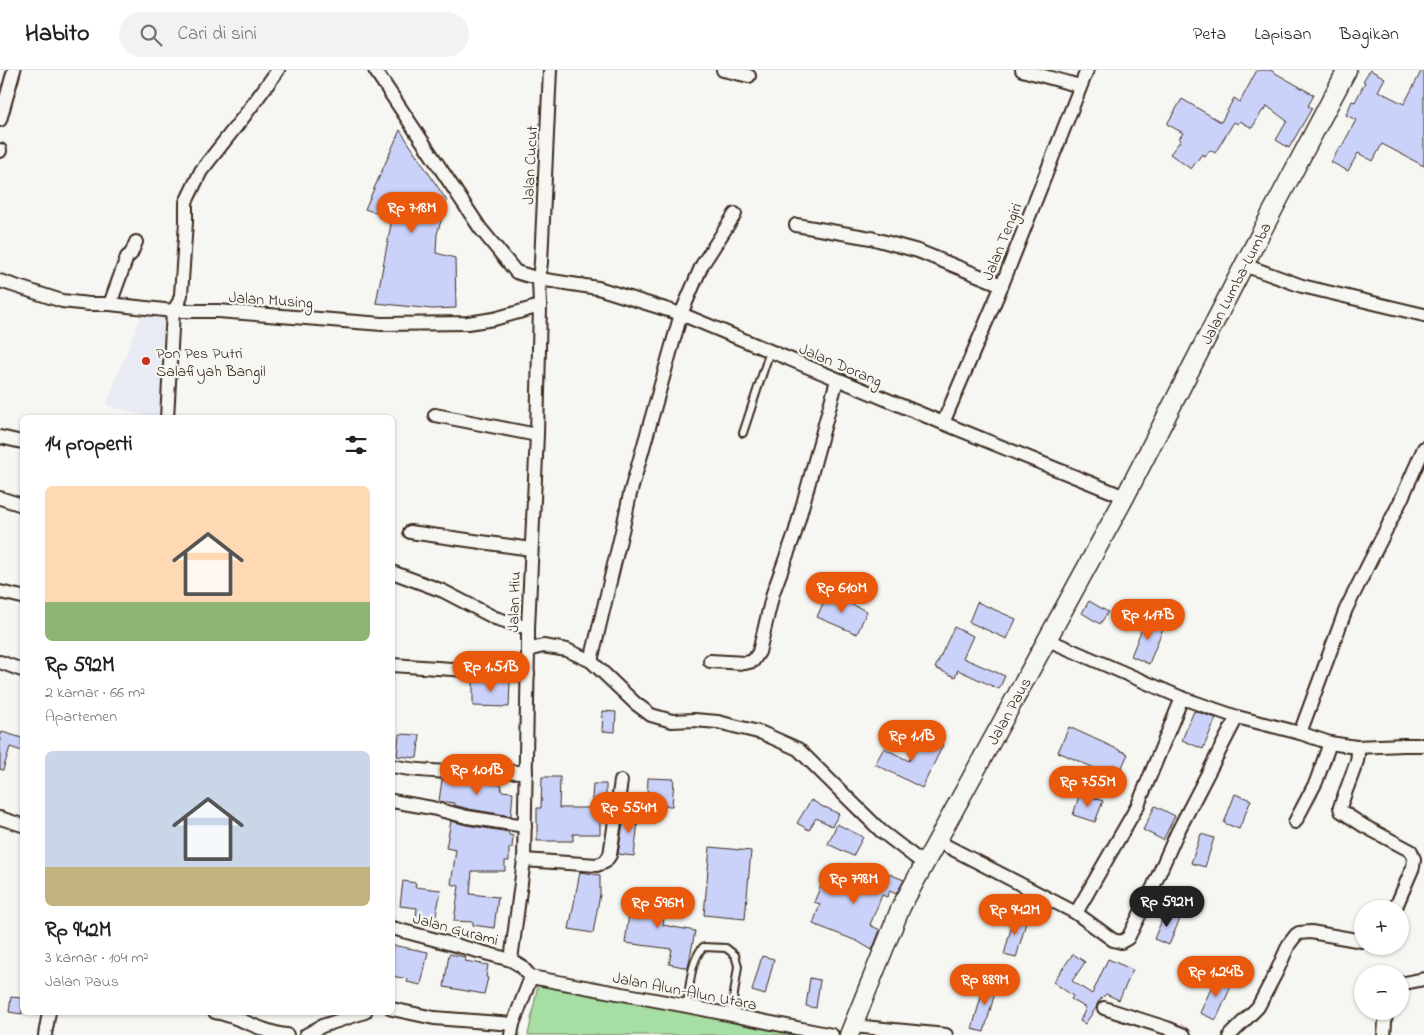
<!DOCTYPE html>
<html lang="id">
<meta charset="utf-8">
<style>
:root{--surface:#fff;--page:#f2f2f2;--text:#222;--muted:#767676;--line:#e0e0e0;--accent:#ea580c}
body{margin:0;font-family:"Indie Flower",sans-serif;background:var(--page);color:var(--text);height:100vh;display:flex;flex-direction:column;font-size:19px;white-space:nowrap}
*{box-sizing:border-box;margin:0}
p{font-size:16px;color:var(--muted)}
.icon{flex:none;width:28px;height:28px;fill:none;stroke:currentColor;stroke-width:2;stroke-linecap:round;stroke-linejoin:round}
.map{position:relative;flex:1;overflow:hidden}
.sheet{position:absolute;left:20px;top:345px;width:375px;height:600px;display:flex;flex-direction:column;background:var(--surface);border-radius:8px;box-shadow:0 1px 4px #0004}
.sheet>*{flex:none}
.tools{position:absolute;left:1354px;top:830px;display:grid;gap:10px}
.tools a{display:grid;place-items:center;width:55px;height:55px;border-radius:50%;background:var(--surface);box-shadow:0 1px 4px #0004;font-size:25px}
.price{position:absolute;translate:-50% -42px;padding:0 11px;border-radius:18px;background:var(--accent);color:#fff;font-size:16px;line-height:32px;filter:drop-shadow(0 1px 2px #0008)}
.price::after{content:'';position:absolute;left:50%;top:30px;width:15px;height:11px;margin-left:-8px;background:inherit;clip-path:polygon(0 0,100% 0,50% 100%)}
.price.on{background:#222;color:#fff}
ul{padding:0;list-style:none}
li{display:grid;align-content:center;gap:10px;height:265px;padding:0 25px}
li span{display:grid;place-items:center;height:155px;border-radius:8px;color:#555}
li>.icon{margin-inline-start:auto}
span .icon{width:90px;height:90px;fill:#fffc;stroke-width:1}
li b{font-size:21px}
h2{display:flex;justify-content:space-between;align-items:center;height:60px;padding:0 25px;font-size:21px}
header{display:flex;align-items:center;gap:30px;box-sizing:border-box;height:70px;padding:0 25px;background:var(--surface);border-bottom:1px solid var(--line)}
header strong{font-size:24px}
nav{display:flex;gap:28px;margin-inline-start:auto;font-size:18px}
.search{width:350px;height:45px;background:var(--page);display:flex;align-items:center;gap:12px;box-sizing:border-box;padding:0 18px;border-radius:28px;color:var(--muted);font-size:19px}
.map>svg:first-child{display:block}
</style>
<header>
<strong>Habito</strong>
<div class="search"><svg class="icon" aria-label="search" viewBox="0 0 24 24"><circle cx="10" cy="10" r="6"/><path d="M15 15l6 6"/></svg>Cari di sini</div>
<nav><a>Peta</a><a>Lapisan</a><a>Bagikan</a></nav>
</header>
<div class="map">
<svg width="1424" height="965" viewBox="0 0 1424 965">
<rect width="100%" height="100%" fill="#f6f6f2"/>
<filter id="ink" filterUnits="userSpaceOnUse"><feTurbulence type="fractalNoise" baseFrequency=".02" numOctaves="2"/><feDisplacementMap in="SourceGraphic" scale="10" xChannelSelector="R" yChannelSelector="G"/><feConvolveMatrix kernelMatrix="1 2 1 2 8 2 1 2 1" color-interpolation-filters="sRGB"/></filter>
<g filter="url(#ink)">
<polygon fill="#e9ebf4" points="141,246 171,247 166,347 150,347 106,335"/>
<polygon fill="#a6dea3" stroke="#708460" points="538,914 807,965 528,965"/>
<g fill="#cbd2fa" stroke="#3b2a1e">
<polygon points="1257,0 1270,0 1314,25 1308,36 1312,38 1289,78 1276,70 1287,51 1267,36 1265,41 1263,40 1252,58 1240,51 1238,54 1234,52 1215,83 1210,80 1205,86 1202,84 1191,99 1170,84 1181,70 1179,69 1183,63 1167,54 1182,29 1221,52 1234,28 1240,32"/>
<polygon points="1370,0 1385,8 1378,21 1404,34 1422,0 1424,0 1424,96 1382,74 1373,91 1358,83 1348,101 1331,92 1340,77 1341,78 1356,50 1346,45 1352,31 1355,32 1365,12 1363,11"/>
<polygon points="400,60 447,131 437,164 436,183 455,188 456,238 432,239 376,233 392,149 365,139"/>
<polygon points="827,524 867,541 857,564 817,547"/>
<polygon points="1089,531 1108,542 1100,554 1082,543"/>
<polygon points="977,532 1016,549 1007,569 969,552"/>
<polygon points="1146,549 1164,556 1149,594 1131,586"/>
<polygon points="954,557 973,566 963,588 1005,606 999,619 958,600 955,607 935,598"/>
<polygon points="473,609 510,611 509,637 473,636"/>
<polygon points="603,641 616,642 615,662 602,661"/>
<polygon points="1194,641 1216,648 1203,679 1182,670"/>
<polygon points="1069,657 1128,684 1117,708 1058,682"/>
<polygon points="2,662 22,668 22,681 10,677 3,700 0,699 0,668"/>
<polygon points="399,664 420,665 417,688 397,686"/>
<polygon points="921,665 943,675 922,718 875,694 884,678 909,691"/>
<polygon points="542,707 560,707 559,738 600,738 600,764 573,764 573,771 537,771 537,738 541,738"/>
<polygon points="648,708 674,709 672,736 647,735"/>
<polygon points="442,710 477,710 477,712 502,715 501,721 513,722 511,746 469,739 454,735 454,733 439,731"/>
<polygon points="593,714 606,714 606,729 592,729"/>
<polygon points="1080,723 1103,731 1095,752 1073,745"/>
<polygon points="1235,724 1251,730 1239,759 1224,753"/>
<polygon points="811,730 825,738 825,737 839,744 832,756 816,748 809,760 797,753"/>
<polygon points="1155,736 1175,746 1163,770 1143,760"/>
<polygon points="625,742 639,743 634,786 618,784"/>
<polygon points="451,751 466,755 509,762 509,765 513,766 512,778 509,778 509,791 505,791 505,801 472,801 470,824 498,827 494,858 473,855 473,852 454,851 459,816 451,814 456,780 446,778"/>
<polygon points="837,754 863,767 853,786 828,774"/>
<polygon points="1201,764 1214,768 1205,797 1191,793"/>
<polygon points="710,777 751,781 745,849 704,845"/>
<polygon points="867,795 904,810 896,824 890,821 887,827 882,825 870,855 880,860 872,880 857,871 813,854 820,834 814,832 825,806 857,819"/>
<polygon points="580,802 600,805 600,824 593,863 569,859"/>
<polygon points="403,811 416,813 415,817 441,820 435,850 416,848 417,838 400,836"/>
<polygon points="632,823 667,827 663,855 695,861 688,898 669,894 672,879 625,873"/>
<polygon points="1166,840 1181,846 1169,875 1154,869"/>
<polygon points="1015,843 1027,849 1016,888 1004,885"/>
<polygon points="392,875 428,882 421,915 407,912 408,909 392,906"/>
<polygon points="449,884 466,887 465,891 488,895 486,907 488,908 484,924 444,917"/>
<polygon points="1073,884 1085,892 1072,911 1092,924 1108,889 1133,900 1119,930 1106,924 1098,932 1096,938 1085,954 1080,951 1086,938 1071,929 1073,926 1053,912"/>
<polygon points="762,886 774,889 765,925 752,921"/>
<polygon points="1217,905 1233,912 1216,950 1200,943"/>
<polygon points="810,908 820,910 816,938 806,936"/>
<polygon points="986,909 998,912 984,962 972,959"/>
<polygon points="11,927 22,928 22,944 9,942"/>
</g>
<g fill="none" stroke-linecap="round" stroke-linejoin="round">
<defs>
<g id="lane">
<polyline points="743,363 770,281"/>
<path d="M 687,936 C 690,916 690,892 703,877 L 726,878 L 735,885 L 738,896 L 731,945"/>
</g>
<g id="street">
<polyline points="375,0 480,158 516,202 539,209 598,218 681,244 943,353 1125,427"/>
<polyline points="723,0 749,6"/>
<polyline points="1022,0 1080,16"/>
<polyline points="0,50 14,0"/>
<polyline points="0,80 0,81"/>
<polyline points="796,155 871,168 918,181 1002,215"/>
<polyline points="1244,195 1302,216 1424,245"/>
<polyline points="0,211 62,231 89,234 110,234 173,241 218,241 382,254 468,253 494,249 540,236"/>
<polyline points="110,234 127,187 131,184 136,172"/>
<polyline points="435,345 537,365"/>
<polyline points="167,348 173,241 179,232 181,225 186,152 186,132 201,101 245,45 278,0"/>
<polyline points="943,353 1002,215 1087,0"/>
<polyline points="0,367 22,372"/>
<polyline points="0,428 22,435"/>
<polyline points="410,462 531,479"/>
<polyline points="392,502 443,521 495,548 528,558"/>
<polyline points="0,522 22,527"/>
<polyline points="1048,570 1182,628 1237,647 1300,663 1330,673 1356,677 1404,675 1424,675"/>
<polyline points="528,580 543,576 567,580 591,591 635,633 651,645 672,651 694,650 718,652 762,663 798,679 881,761 924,794"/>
<polyline points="591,591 623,457 630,424 681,244 702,195 735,144"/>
<polyline points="710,591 745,593 753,591 759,582 773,523 795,463 837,310"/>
<polyline points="0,592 22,600"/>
<polyline points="392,595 528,604"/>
<polyline points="1300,663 1346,539 1401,430 1424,378"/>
<polyline points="1356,677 1358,684 1357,691 1340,737 1341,741 1364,756 1411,781 1414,789 1413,797 1395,839"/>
<path d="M 392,696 C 437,705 481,701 526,702"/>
<polyline points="392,731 432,738 467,747 525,756"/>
<polyline points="0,748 22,755"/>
<polyline points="1295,752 1316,712 1330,673"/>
<polyline points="937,771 1076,843 1113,870 1121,872 1128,868 1150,824 1177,763 1237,647"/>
<polyline points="524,790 597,795 605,792 610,785 621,711"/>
<polyline points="1076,843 1138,735 1182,628"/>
<polyline points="392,858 511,890"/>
<polyline points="531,907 521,896 511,890 524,790 528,580 528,558 537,365 540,236 539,209 541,192 550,0"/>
<polyline points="531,907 687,936 832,965"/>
<polyline points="1400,914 1424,909"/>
<polyline points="1104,938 1167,958 1184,965"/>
<polyline points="392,939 434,948 513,954"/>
<path d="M 215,942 C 240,946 262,963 287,965"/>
<polyline points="853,956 946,965"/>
<polyline points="45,965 49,942"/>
<polyline points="306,965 322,956 365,942"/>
<polyline points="511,965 513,954 531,907"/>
<polyline points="1230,965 1258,937 1277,901 1289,874 1296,865 1299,863 1311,862 1362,871"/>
<polyline points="1384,965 1386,941"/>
</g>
<g id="secondary">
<path id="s1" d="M 849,965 L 901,837 L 1125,427 L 1244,195 L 1347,0"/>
</g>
</defs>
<use href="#lane" stroke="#3b2a1e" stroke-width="10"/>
<use href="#street" stroke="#3b2a1e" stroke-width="16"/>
<use href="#secondary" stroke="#3b2a1e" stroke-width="21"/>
<use href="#lane" stroke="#f6f6f2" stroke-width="6"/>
<use href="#street" stroke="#f6f6f2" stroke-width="12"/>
<use href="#secondary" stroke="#f6f6f2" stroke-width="18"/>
</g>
</g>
<circle fill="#c8321e" stroke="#f6f6f2" stroke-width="2" cx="146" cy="291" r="5"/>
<g text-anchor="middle" stroke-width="4.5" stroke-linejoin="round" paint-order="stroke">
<g font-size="16" fill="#3b2a1e" stroke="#f6f6f2">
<text transform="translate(529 95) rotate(-87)" y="6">Jalan Cucut</text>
<text transform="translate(1001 171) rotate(-68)" y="6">Jalan Tengiri</text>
<text dy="6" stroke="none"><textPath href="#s1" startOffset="846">Jalan Lumba-Lumba</textPath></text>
<text transform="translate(271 229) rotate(4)" y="6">Jalan Musing</text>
<text transform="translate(841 294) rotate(23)" y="6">Jalan Dorang</text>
<text transform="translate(513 532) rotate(-88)" y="6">Jalan Hiu</text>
<text dy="6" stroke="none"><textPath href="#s1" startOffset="362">Jalan Paus</textPath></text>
<text transform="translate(456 858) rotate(15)" y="6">Jalan Gurami</text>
<text transform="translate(685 920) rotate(11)" y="6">Jalan Alun-Alun Utara</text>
</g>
<g font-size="16" fill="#3b2a1e" stroke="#f6f6f2" text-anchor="start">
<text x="156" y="288">Pon Pes Putri<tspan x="156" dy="18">Salafiyah Bangil</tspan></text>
</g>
</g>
</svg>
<div class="tools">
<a>+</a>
<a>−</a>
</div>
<b class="price" style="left:412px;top:164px">Rp 718M</b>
<b class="price" style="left:842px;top:544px">Rp 610M</b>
<b class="price" style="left:1148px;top:571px">Rp 1.17B</b>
<b class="price" style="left:491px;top:623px">Rp 1.51B</b>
<b class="price" style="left:912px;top:692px">Rp 1.1B</b>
<b class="price" style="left:477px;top:726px">Rp 1.01B</b>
<b class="price" style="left:1088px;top:738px">Rp 755M</b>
<b class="price" style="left:629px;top:764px">Rp 554M</b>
<b class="price" style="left:854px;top:835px">Rp 798M</b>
<b class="price on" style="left:1167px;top:858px">Rp 592M</b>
<b class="price" style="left:658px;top:859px">Rp 596M</b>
<b class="price" style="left:1015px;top:866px">Rp 942M</b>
<b class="price" style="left:1216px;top:928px">Rp 1.24B</b>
<b class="price" style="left:985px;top:936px">Rp 889M</b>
<section class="sheet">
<h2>14 properti<svg class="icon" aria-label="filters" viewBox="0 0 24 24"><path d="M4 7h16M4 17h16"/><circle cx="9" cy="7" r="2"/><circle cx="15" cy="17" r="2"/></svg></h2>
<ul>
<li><span style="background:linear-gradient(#ffd9b3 75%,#8fb573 0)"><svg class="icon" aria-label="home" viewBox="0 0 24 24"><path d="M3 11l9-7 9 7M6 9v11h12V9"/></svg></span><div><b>Rp 592M</b><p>2 kamar · 66 m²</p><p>Apartemen</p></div></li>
<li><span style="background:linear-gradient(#c9d6e8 75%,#c2b280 0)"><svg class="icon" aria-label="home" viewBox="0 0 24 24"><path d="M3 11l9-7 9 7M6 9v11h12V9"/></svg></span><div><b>Rp 942M</b><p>3 kamar · 104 m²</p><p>Jalan Paus</p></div></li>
</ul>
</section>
</div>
